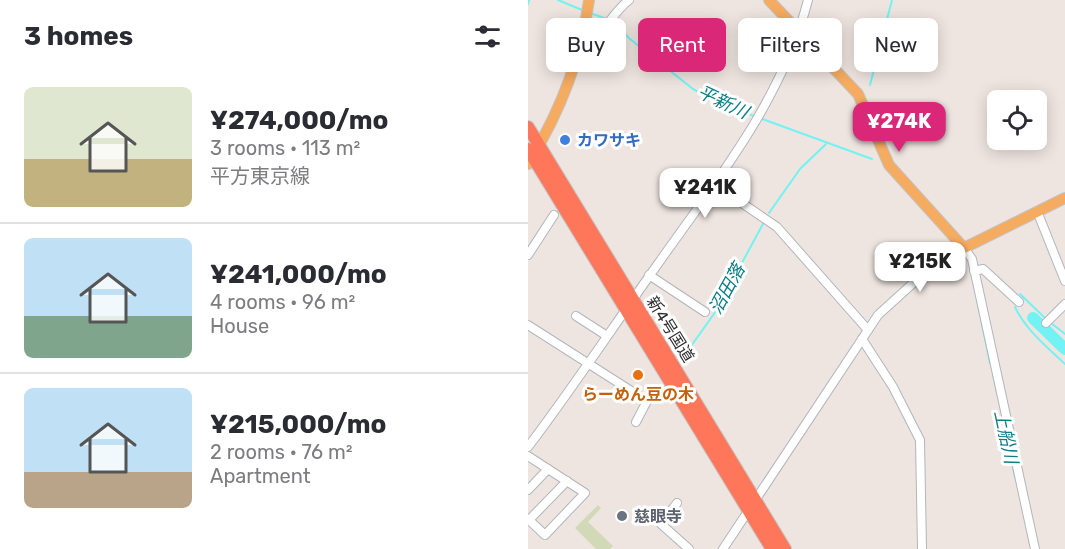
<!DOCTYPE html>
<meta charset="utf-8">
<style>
:root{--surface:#fff;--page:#f7f7f7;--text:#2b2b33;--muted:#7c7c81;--line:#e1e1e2;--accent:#db2777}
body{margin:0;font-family:Rubik,"Noto Sans JP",sans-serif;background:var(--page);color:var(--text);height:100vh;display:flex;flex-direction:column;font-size:22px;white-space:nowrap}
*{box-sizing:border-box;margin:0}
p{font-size:20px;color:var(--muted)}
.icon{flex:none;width:33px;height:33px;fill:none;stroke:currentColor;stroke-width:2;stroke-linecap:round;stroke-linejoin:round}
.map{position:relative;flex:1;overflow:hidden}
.drawer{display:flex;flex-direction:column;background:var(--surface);width:528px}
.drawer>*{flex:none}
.banner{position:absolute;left:18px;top:18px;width:429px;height:54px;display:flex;gap:12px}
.fabs{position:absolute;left:459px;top:90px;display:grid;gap:12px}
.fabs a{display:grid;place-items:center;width:60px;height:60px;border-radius:9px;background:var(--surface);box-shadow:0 3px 15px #0003;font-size:30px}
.price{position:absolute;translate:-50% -51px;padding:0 14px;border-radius:12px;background:#fff;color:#222;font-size:20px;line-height:39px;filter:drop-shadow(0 2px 3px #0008)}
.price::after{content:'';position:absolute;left:50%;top:36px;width:18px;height:14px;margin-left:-9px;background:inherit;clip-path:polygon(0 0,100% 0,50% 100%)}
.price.on{background:var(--accent);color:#fff}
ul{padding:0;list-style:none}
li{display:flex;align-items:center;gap:18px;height:150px;padding:0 24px}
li+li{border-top:2px solid var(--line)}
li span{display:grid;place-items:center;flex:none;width:168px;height:120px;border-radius:9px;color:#555}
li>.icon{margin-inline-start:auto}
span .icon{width:72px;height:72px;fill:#fffc;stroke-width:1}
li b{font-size:26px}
h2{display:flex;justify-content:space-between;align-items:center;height:72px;padding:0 24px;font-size:26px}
.tag{padding:0 21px;border-radius:9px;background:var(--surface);box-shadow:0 3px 15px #0003;font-size:21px;line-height:54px}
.tag.on{background:var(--accent);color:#fff}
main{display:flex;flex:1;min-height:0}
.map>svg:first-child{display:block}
</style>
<main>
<section class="drawer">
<h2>3 homes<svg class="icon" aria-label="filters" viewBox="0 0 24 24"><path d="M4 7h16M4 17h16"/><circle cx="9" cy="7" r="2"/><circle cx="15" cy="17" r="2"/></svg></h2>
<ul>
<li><span style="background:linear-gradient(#dfe7d0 60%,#c2b280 0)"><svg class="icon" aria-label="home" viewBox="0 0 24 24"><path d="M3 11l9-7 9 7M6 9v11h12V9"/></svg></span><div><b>¥274,000/mo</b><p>3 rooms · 113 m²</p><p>平方東京線</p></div></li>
<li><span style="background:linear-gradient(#bfe0f5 65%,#7fa58c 0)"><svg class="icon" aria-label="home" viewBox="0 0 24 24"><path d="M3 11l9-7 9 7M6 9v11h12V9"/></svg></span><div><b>¥241,000/mo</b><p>4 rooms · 96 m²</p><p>House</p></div></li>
<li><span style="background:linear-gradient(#bfe0f5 70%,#b9a48a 0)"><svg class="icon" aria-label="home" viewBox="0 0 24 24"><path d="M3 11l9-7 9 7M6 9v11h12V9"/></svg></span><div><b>¥215,000/mo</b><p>2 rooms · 76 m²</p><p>Apartment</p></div></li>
</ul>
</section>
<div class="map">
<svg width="537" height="549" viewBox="0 0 537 549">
<rect width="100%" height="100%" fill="#efe5e0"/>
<polygon fill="#d1d9b7" points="70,505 73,508 60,522 85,546 82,549 68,549 47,528"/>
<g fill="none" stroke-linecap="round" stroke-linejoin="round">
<g stroke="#72f2f2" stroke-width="2">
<polyline points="30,0 54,10"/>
<polyline points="0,4 1,0"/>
<polyline points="62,13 79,19"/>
<polyline points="85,22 102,39 165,89 193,104 344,159"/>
<polyline points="342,85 364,0"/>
<polyline points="241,213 272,169 298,144"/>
<polyline points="492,294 518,319"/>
<polyline points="450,305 452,314"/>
<path d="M 487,307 C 497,329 519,347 537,364"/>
<polyline points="453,319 462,363"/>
<polyline points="523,323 537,334"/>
<polyline points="156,356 188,311 236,222"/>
<polyline points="465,374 469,392"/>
<polyline points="125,400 136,387"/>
<polyline points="475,419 487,477"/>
</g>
<polyline stroke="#72f2f2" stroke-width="12" points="505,318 537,349"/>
<defs>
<g id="minor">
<path d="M 51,52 C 70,45 82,14 101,0"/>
<polyline points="186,184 249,227 340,330"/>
<polyline points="509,211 537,281"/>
<polyline points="0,255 26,215"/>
<polyline points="446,271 455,269 491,302"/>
<polyline points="121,275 177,312"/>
<polyline points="48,316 79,336"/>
<polyline points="518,323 537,304"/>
<polyline points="0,325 119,401 108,422"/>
<polyline points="334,339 365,387 392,440 394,549"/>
<path d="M 0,447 C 44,389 85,327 127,268 C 186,184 254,101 280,0"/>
<polyline points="0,456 57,493 17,535 0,519"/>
<polyline points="0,490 20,469"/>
<polyline points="149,503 133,524 161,549"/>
<polyline points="1,520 39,481"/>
<polyline points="195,549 350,315 393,276 436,248 444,259 507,549"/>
</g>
<g id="major">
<polyline points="241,0 330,94 361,165 436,248 537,198"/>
<path d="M 0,164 C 31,114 53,59 61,0"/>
</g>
<g id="highway">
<polyline points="0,127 257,549"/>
<polyline points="0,149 244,549"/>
</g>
</defs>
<use href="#minor" stroke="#b0b6be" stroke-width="10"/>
<use href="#major" stroke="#c4c4c4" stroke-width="12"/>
<use href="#highway" stroke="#c4c4c4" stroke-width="14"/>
<use href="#minor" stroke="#fff" stroke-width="8"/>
<use href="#major" stroke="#f5ab60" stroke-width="10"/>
<use href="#highway" stroke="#ff775b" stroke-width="12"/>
</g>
<circle fill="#3f7fe0" stroke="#fff" stroke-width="2" cx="37" cy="140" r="6"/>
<circle fill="#e8710a" stroke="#fff" stroke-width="2" cx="110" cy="375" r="6"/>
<circle fill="#6b7280" stroke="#fff" stroke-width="2" cx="94" cy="516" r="6"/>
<g text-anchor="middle" stroke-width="6" stroke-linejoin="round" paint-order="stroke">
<g font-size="16" font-weight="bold" fill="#366cbe" stroke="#fff" text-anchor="start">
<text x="49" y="146">カワサキ</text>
</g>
<g font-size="16" fill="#2e2e2e" stroke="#fff">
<text transform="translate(143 329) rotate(58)" y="6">新4号国道</text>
</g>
<g font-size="16" font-weight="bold" fill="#c56008" stroke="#fff">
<text x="110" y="400">らーめん豆の木</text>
</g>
<g font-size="16" font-weight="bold" fill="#5b616d" stroke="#fff" text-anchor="start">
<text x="106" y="522">慈眼寺</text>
</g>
<g font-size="18" font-style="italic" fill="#0b7d87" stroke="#fff">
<text transform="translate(195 102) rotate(25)" y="6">平新川</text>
<text transform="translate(199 289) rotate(-61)" y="6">沼田落</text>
<text transform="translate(478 437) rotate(78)" y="6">上船川</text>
</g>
</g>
</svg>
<div class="fabs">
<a><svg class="icon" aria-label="locate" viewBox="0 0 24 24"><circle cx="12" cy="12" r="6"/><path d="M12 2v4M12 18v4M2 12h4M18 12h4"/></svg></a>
</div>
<b class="price on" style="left:371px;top:153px">¥274K</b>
<b class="price" style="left:177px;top:219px">¥241K</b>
<b class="price" style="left:392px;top:293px">¥215K</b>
<div class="banner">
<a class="tag">Buy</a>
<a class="tag on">Rent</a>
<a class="tag">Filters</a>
<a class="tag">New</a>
</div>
</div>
</main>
